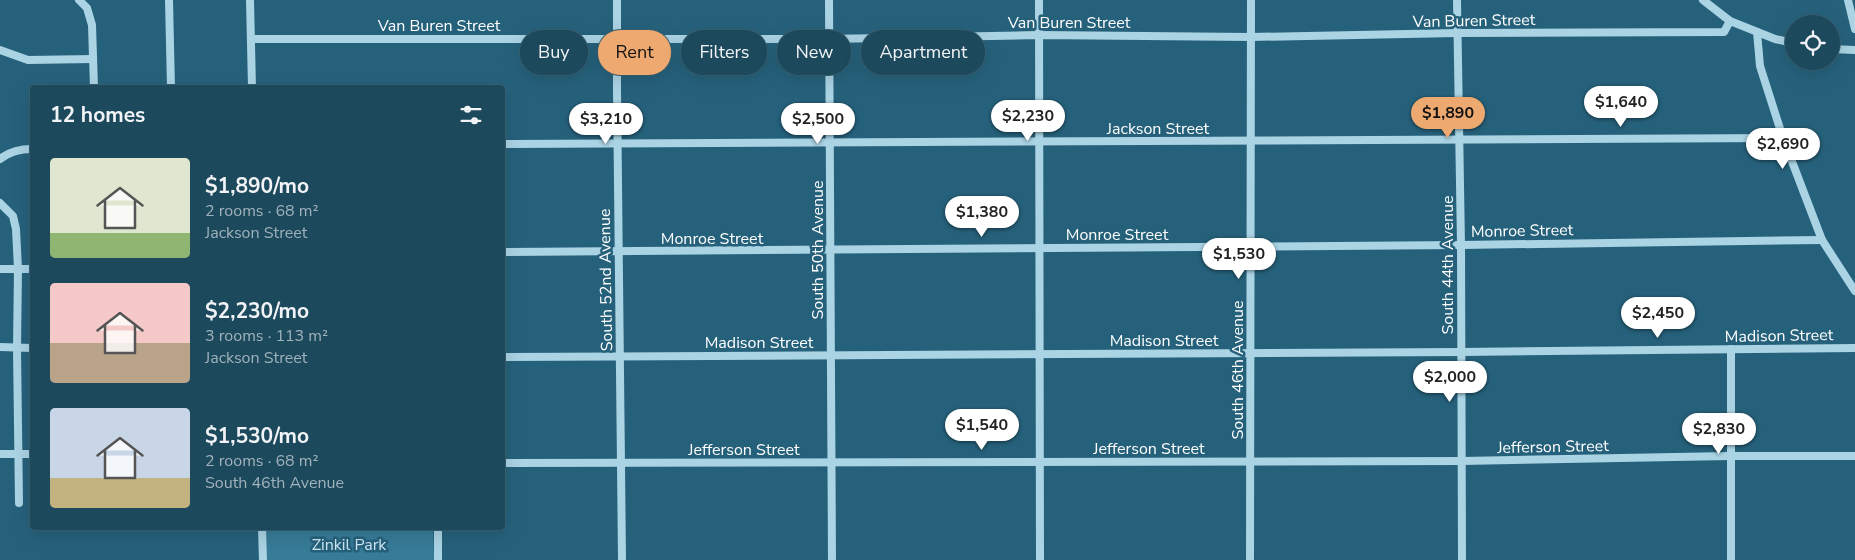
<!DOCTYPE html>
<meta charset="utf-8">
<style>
:root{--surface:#1c495c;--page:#255062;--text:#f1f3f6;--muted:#a0b2bb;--line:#3a6172;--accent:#eda970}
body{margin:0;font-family:"Nunito Sans",sans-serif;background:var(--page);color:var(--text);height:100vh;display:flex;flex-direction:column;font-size:19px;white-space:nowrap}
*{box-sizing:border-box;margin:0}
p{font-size:16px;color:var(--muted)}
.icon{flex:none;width:28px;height:28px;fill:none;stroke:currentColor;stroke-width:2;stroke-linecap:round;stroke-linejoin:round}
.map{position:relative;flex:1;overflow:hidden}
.drawer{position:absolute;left:30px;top:85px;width:475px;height:445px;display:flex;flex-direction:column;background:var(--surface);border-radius:5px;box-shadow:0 5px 20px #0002,0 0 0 1px var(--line)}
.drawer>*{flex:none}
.top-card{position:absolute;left:520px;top:30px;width:475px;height:45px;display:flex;gap:10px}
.controls{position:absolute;left:1785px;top:15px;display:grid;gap:10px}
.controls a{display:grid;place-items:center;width:55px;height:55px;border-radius:50%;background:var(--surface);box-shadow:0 5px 20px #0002,0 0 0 1px var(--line);font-size:25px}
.price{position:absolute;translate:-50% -42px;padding:0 11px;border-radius:18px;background:#fff;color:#222;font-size:16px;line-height:32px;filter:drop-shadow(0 1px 2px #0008)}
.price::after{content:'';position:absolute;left:50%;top:30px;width:15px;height:11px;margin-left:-8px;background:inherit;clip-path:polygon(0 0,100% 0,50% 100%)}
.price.current{background:var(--accent);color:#111}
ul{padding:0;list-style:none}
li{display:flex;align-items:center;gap:15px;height:125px;padding:0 20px}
li span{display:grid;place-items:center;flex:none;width:140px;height:100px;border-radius:5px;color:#555}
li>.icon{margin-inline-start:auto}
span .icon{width:60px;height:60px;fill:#fffc;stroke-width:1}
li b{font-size:21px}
h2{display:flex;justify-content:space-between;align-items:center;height:60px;padding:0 20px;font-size:21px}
.pill{padding:0 18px;border-radius:22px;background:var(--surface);box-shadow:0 5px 20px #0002,0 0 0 1px var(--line);font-size:18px;line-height:45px}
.pill.current{background:var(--accent);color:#111}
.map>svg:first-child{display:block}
</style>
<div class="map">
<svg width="1855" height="560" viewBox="0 0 1855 560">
<rect width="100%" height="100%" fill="#26617b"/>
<polygon fill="#377b97" points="264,528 433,528 434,560 266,560"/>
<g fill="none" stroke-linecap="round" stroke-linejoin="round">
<g stroke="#aad3e4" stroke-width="8">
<polyline points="79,0 87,8 92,25 94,88"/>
<polyline points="169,0 171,88"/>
<polyline points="250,0 252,88"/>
<polyline points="617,0 617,90 622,560"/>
<polyline points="829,0 832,560"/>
<polyline points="1039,0 1040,560"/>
<polyline points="1457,0 1461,245 1462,560"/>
<polyline points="1703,0 1730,21 1775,39 1794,43"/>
<polyline points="1848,0 1855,29"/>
<polyline points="1757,32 1760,66 1783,138 1822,240 1855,291"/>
<polyline points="251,39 829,39 1038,35 1251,37 1457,33 1724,32 1730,21"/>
<polyline points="1831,49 1855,50"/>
<polyline points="0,50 28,60 93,59"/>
<polyline points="502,144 1783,138"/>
<path d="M 0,159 C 9,152 21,149 32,149"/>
<polyline points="0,203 13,216 16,229 18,269 17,348 19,503"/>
<polyline points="502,252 1461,245 1822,240"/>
<polyline points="0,269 32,269"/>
<polyline points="0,347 32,348"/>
<polyline points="502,357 1461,352 1855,348"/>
<polyline points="0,454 32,454"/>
<polyline points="502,463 1462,461 1730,456 1855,456"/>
<polyline points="262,528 263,560"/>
<polyline points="438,528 438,560"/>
<polyline points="1250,560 1251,0"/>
<polyline points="1731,560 1731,349"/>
</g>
</g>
<g text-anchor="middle" stroke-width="5" stroke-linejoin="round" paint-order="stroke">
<g font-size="16" fill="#fff" stroke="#26617b">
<text transform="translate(1474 20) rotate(-1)" y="6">Van Buren Street</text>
<text x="1069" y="28">Van Buren Street</text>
<text x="439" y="31">Van Buren Street</text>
<text x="1158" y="134">Jackson Street</text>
<text transform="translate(1522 230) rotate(-1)" y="6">Monroe Street</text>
<text x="1117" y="240">Monroe Street</text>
<text x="712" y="244">Monroe Street</text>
<text transform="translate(817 250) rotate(-90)" y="6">South 50th Avenue</text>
<text transform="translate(1447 265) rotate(-90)" y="6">South 44th Avenue</text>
<text transform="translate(605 280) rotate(-91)" y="6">South 52nd Avenue</text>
<text transform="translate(1779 335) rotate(-1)" y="6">Madison Street</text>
<text x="1164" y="346">Madison Street</text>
<text x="759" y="348">Madison Street</text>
<text transform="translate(1237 370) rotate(-90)" y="6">South 46th Avenue</text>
<text transform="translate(1553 446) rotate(-1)" y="6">Jefferson Street</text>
<text x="1149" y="454">Jefferson Street</text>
<text x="744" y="455">Jefferson Street</text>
</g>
<g font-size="16" fill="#cde8f4" stroke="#26617b">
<text x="349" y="550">Zinkil Park</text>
</g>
</g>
</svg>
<div class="controls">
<a><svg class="icon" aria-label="locate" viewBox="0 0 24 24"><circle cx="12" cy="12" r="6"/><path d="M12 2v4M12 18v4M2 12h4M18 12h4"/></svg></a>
</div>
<b class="price" style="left:1621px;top:128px">$1,640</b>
<b class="price current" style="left:1448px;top:139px">$1,890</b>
<b class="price" style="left:1028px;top:142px">$2,230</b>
<b class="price" style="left:606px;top:145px">$3,210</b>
<b class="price" style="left:818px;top:145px">$2,500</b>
<b class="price" style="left:1783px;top:170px">$2,690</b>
<b class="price" style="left:982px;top:238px">$1,380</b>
<b class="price" style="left:1239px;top:280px">$1,530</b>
<b class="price" style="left:1658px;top:339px">$2,450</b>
<b class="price" style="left:1450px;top:403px">$2,000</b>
<b class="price" style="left:982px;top:451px">$1,540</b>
<b class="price" style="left:1719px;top:455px">$2,830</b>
<div class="top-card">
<a class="pill">Buy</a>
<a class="pill current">Rent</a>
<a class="pill">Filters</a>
<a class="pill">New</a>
<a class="pill">Apartment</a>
</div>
<section class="drawer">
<h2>12 homes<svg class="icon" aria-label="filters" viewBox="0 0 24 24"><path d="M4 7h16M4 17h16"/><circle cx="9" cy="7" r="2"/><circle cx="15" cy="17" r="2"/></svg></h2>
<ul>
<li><span style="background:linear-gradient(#dfe7d0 75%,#8fb573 0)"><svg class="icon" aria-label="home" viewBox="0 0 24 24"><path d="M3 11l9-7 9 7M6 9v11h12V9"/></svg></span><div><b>$1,890/mo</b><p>2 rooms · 68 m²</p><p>Jackson Street</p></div></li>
<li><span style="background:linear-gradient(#f6c9c9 60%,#b9a48a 0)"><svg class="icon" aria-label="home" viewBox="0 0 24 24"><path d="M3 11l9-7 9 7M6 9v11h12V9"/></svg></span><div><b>$2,230/mo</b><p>3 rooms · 113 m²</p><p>Jackson Street</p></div></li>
<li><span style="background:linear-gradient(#c9d6e8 70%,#c2b280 0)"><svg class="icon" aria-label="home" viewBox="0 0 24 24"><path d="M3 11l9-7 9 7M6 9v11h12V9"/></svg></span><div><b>$1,530/mo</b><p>2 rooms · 68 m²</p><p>South 46th Avenue</p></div></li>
</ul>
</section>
</div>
